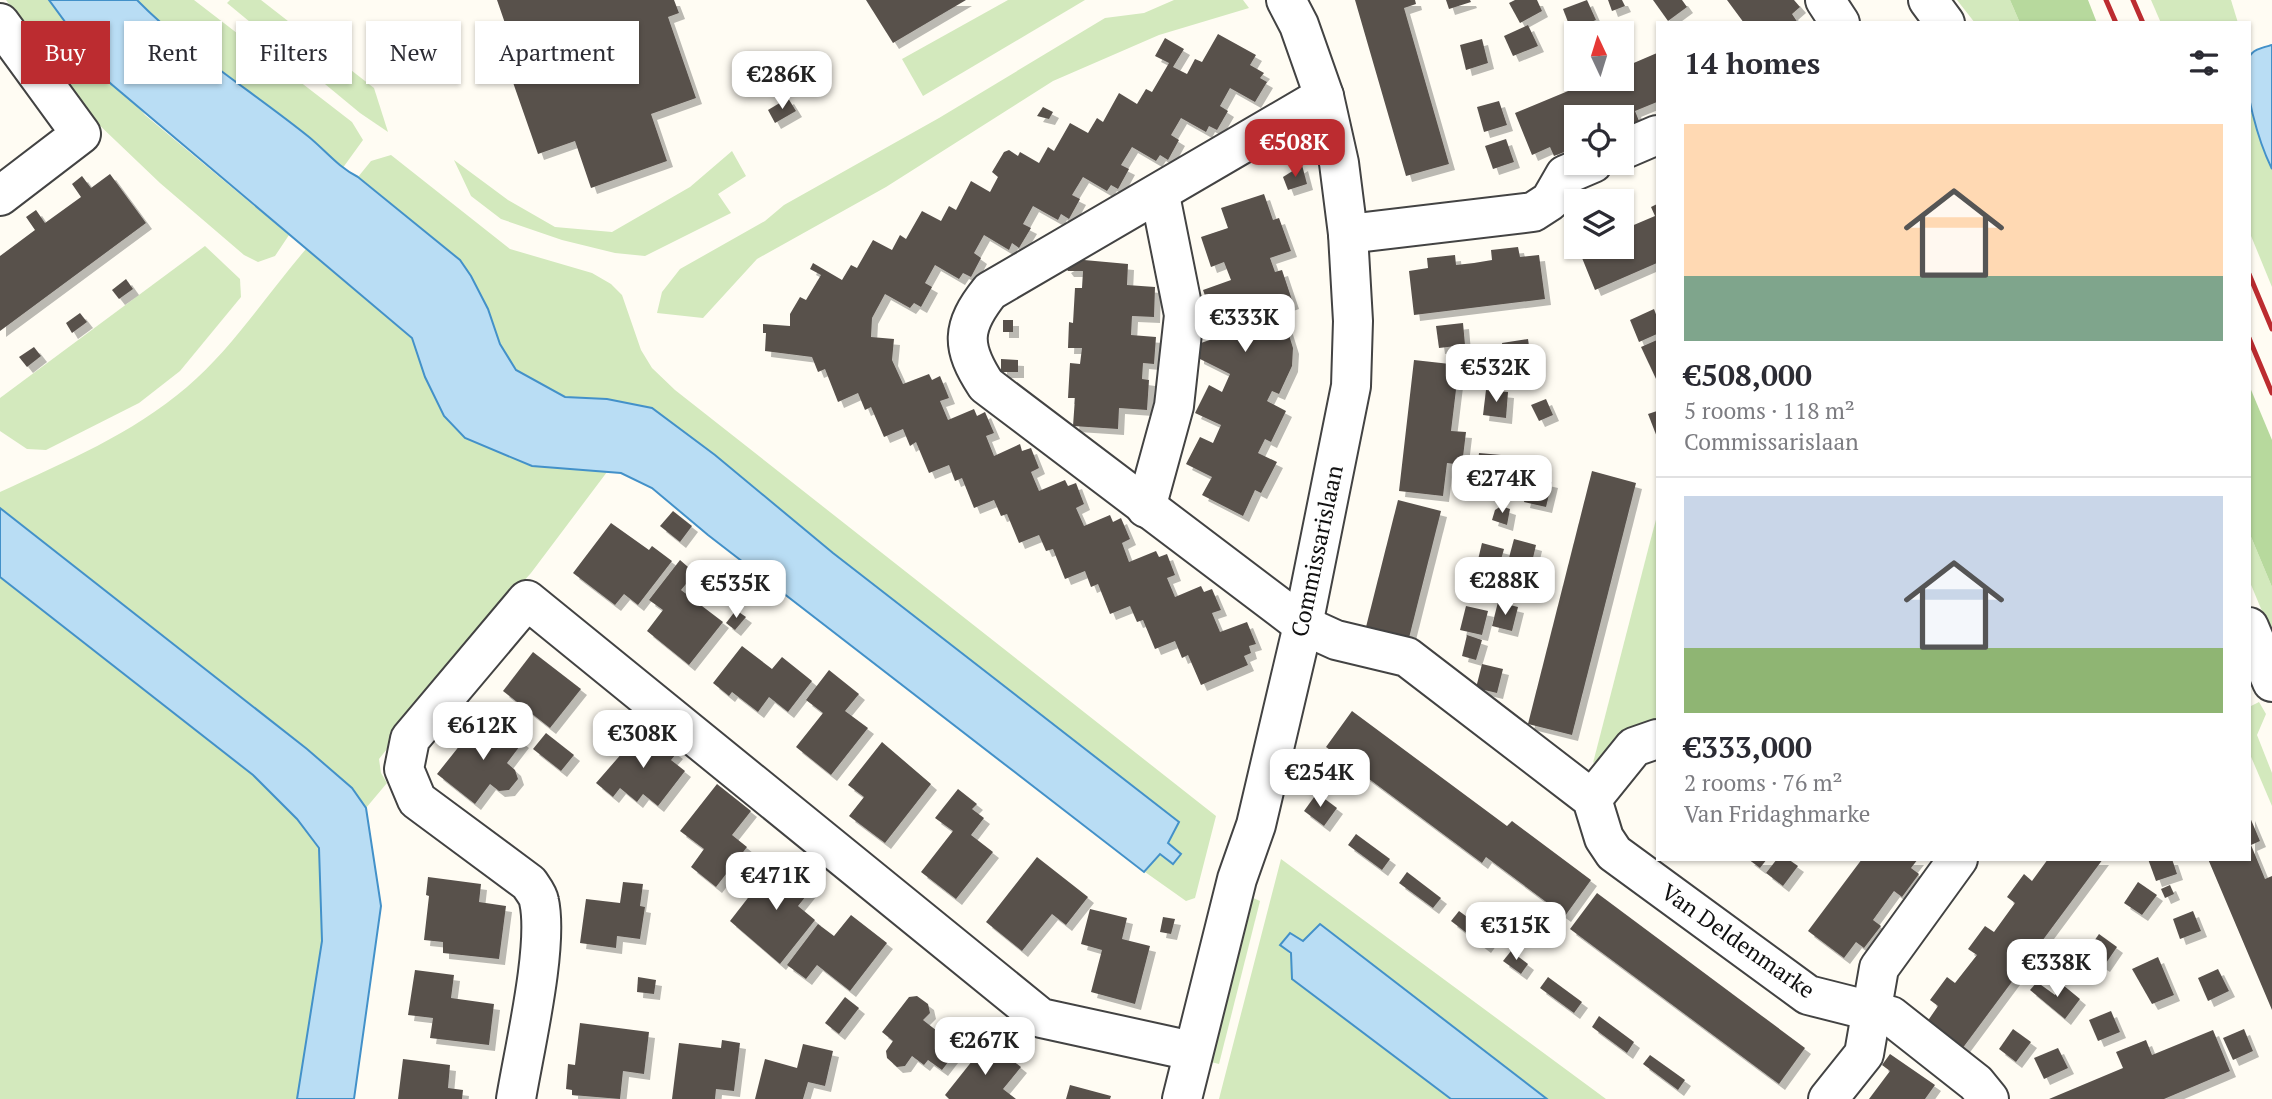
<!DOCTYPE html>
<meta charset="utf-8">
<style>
:root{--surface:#fff;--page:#f7f7f7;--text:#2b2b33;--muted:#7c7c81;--line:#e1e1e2;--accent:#bc2c30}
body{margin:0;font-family:"PT Serif",serif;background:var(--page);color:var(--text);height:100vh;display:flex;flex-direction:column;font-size:26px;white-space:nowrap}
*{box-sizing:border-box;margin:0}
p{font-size:23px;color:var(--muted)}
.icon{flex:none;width:38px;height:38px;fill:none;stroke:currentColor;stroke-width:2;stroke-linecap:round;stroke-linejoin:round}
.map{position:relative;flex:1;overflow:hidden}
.side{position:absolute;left:1656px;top:21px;width:595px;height:840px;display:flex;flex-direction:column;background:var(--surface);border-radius:0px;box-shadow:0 2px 5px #0004}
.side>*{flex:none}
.guide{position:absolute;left:21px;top:21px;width:665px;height:63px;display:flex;gap:14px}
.needle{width:46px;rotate:356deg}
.buttons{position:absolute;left:1564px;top:21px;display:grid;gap:14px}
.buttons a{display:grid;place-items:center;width:70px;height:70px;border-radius:0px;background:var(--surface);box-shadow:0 2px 5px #0004;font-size:35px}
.price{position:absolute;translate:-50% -60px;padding:0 16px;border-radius:14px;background:#fff;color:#222;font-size:23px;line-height:46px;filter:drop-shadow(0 2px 4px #0008)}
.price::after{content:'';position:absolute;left:50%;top:42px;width:21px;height:16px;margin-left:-10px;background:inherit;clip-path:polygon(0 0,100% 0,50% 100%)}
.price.active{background:var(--accent);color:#fff}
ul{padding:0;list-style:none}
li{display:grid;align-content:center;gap:14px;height:371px;padding:0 28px}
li+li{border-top:2px solid var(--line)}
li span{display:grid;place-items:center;height:217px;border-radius:0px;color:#555}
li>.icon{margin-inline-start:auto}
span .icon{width:126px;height:126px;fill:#fffc;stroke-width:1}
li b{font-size:30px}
h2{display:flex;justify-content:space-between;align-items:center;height:84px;padding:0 28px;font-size:30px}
.chip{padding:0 24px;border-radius:0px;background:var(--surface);box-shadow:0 2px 5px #0004;font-size:24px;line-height:63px}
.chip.active{background:var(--accent);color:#fff}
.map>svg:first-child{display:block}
</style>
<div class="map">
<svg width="2272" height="1099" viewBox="0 0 2272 1099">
<defs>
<filter id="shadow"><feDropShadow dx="6" dy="6" stdDeviation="0" flood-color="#0004"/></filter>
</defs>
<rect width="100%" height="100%" fill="#fffcf3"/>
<g fill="#d3e9bd">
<polygon points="6,0 49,0 145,115 289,235 275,256 258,262 244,255 160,183 94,120"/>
<path d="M 137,0 L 194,0 L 352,122 L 363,140 L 342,169 C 278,107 199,63 137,0 Z"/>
<polygon points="230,0 261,0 374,88 388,132 360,113 227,3"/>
<polygon points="1008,0 1085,0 923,96 902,59"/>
<polygon points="1174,0 1243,0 1249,8 1159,35 1053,81 886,187 757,259 703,318 657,313 662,292 680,269 765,221 784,205 939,118 1105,18 1144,13"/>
<polygon points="1957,0 2010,0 2020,23 1975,23"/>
<polygon points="2151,0 2231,0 2238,23 2161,23"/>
<polygon points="2249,84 2250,108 2272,169 2272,287 2249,231"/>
<polygon points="732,151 746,176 718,194 731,213 645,256 615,253 562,240 501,219 471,196 454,160 508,200 555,227 612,232 690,187"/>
<polygon points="391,155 510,249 592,273 611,284 622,295 641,350 652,368 675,390 1216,816 1195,898 1186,901 1145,872 1160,854 1181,854 1168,843 1178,822 833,553 715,455 653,409 607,399 565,397 516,370 500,344 488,309 471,276 460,260 358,177 371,161"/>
<polygon points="205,246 240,279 241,297 180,371 139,403 46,450 27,449 0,431 0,398"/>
<path d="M 306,249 L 412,338 L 425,377 L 444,416 L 465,438 L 532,466 L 607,472 L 531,573 L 500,607 L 379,759 L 381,773 L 387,783 L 366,808 L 352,788 L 307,749 L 0,508 L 0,492 C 65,462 132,434 187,387 C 233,348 267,294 306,249 Z"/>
<polygon points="1657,516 1657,720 1593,763 1650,542"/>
<polygon points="2249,532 2272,587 2272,635 2249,580"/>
<polygon points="0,577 253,775 297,819 319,848 322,941 297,1099 0,1099"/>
<polygon points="2259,702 2266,714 2257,735 2272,773 2272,806 2249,752 2249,707"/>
<polygon points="1281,859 1606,1099 1547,1099 1320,924 1303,941 1281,945 1385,1047 1451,1099 1219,1099"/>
<polygon points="1251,897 1260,901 1219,1064 1211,1062"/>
</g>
<g fill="#b7d99d">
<polygon points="2010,0 2088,0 2097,23 2020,23"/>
<polygon points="2249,385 2272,440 2272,587 2249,532"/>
</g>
<g fill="#b9ddf4" stroke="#4391c9" stroke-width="2">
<path d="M 49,0 L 137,0 C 188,52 252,91 309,137 C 326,151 338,167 358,177 L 460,260 L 471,276 L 488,309 L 500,344 L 516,370 L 565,397 L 607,399 L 652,408 L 715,455 L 833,553 L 1179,822 L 1168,843 L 1181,854 L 1173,864 L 1160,854 L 1144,872 L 708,535 L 652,488 L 621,473 L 532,466 L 465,438 L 444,416 L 425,377 L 412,338 L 110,83 Z"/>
<path d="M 2272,45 L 2272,169 C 2260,145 2240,83 2249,58 C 2252,49 2265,47 2272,45 Z"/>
<polygon points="0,508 307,749 352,788 366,808 381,906 354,1099 297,1099 322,941 319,848 297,819 253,775 0,577"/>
<polygon points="1320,924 1547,1099 1451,1099 1292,979 1291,953 1280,945 1290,933 1303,941"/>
</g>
<g fill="#58514c" filter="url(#shadow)">
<polygon points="497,0 674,0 679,13 668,17 696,98 651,114 667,161 591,188 575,141 538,154 509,71 520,67"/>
<polygon points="866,0 966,0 893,43"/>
<polygon points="1355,0 1415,0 1416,4 1404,8 1449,164 1406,176"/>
<polygon points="1446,0 1470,0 1471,2 1449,9"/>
<polygon points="1515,0 1537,0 1542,11 1520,23 1509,3"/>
<polygon points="1587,0 1596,20 1571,30 1563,9"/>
<polygon points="1608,0 1622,0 1625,6 1612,11"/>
<polygon points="1653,0 1682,0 1687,7 1668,21"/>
<polygon points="1727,0 1794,0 1800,7 1792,14 1798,23 1744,23"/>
<polygon points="1528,25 1538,46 1513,56 1504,36"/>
<polygon points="1218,34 1256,55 1250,65 1264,73 1260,78 1267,82 1255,102 1230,88 1220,106 1228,111 1217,130 1209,126 1206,132 1181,118 1171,135 1179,140 1168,160 1160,155 1156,161 1132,147 1121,165 1129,169 1118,189 1111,185 1107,191 1083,177 1072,195 1080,199 1069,219 1061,214 1058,220 1033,206 1023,224 1031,228 1019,248 1012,243 1009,250 984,235 974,253 981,258 971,277 963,273 959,279 935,265 925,283 932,287 921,307 914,303 910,308 885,294 872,318 871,337 894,339 892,360 903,384 929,374 932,380 940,376 949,398 940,401 948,420 974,409 977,416 985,412 994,433 986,436 994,456 1020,444 1022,451 1031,448 1039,468 1031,472 1039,491 1065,480 1068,486 1076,483 1084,504 1076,508 1084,526 1110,515 1113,522 1121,518 1130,539 1122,543 1129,562 1156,551 1159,557 1167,554 1175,575 1167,578 1175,597 1201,586 1204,592 1212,589 1221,610 1212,613 1220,632 1247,622 1256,644 1249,646 1251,653 1244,656 1248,665 1201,685 1188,655 1182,658 1175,641 1155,649 1143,620 1137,622 1130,606 1110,614 1098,584 1091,587 1085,571 1065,579 1053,549 1046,551 1039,535 1019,543 1007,514 1001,516 994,500 974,508 962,478 955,481 949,465 929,473 916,442 910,446 903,429 884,437 871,407 865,410 858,393 838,402 825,369 818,372 812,357 765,351 766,333 763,333 763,324 790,326 790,314 800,297 806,300 821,275 810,269 813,263 842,280 851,265 857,268 873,240 892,250 900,235 906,239 922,211 941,221 949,206 956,210 971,181 990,192 998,177 992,172 1004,152 1009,150 1018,156 1020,152 1039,163 1048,147 1054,151 1070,123 1088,133 1097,118 1103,122 1119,93 1137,104 1146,89 1152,92 1169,63 1155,56 1165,38 1184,49 1173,67 1187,74 1195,59 1202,62"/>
<polygon points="1482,39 1488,63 1466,70 1460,45"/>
<polygon points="1657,53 1657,102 1635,111 1639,121 1622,128 1622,117 1577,117 1577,147 1554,156 1550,147 1532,155 1515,113 1597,79 1622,79 1622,68"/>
<polygon points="788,98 796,111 775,123 768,110"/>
<polygon points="1499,101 1507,125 1484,132 1477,107"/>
<polygon points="1043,107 1053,112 1049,119 1037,116"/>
<polygon points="1506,139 1514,162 1493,169 1485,146"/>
<polygon points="1302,165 1307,184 1288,190 1283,177"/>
<polygon points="110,174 146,223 0,331 0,256 35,230 26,217 36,210 45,223 81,197 72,184 82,176 91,188"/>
<polygon points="1264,194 1273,220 1279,218 1291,251 1270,258 1275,272 1282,270 1293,303 1273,310 1277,321 1284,319 1293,348 1292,366 1279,394 1272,391 1267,401 1286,411 1271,442 1265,439 1258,453 1277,462 1261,493 1255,490 1243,516 1202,495 1212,477 1186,464 1200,437 1213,443 1221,425 1195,413 1209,385 1222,392 1230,374 1198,358 1198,344 1233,332 1227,314 1213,318 1203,290 1231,280 1224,262 1211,267 1201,237 1228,228 1221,208"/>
<polygon points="1657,204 1657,263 1595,290 1578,248 1622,247 1622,230 1655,216 1651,207"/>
<polygon points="1518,247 1520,257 1539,255 1545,299 1414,315 1409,271 1428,268 1427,258 1455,255 1456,265 1474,263 1492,260 1491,250"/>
<polygon points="1084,256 1084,260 1128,264 1127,285 1155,287 1154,317 1132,316 1131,335 1156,337 1154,364 1143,363 1142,379 1149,380 1147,410 1119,408 1118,429 1073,426 1075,398 1068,398 1070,363 1080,364 1082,348 1068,348 1069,322 1073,323 1075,288 1082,288 1083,271 1068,271 1065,267"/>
<polygon points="126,279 133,289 119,299 112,290"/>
<polygon points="1654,309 1657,317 1657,334 1639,342 1630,320"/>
<polygon points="80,313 87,322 72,333 66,323"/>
<rect x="1003" y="320" width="10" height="12"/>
<polygon points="1463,323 1465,345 1439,348 1436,326"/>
<polygon points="1528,339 1531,360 1505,363 1502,343"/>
<polygon points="1657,340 1657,381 1641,347"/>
<polygon points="34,347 41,356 27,367 19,357"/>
<polygon points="1001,359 1018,360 1018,372 1001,372"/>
<polygon points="1414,360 1459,365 1451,431 1466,432 1462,465 1447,463 1443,496 1399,491"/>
<polygon points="1486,390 1508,392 1506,418 1483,415"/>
<polygon points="1546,399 1553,415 1539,421 1531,405"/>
<polygon points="1657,411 1657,437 1648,414"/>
<polygon points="1479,453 1501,455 1498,481 1476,479"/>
<polygon points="1592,471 1636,483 1572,735 1528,724"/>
<polygon points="1530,477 1552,482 1546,507 1524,502"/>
<polygon points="1398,500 1441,511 1409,638 1366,627"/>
<polygon points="1501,506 1510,509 1507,525 1492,520 1495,510"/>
<polygon points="673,511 692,526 680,542 660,526"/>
<polygon points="611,523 649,550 652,546 672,561 638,605 624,594 615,605 573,573"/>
<polygon points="1514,539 1536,545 1530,571 1507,565"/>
<polygon points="1482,543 1504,549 1497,574 1476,568"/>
<polygon points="680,560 695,573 681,590 723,622 689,665 647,631 663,610 649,600"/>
<polygon points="1498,602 1518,607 1512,631 1492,626"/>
<polygon points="1466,606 1488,611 1482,635 1460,630"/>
<polygon points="736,610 746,617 735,630 726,623"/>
<polygon points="1467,635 1482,640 1476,660 1462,656"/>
<polygon points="742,646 772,669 782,657 812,681 788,712 769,697 758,712 732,692 729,696 713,683"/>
<polygon points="533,652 581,689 550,728 503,691"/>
<polygon points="1482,664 1503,669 1497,693 1476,688"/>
<polygon points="829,670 859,694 845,711 868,728 831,775 796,747 823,713 806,700"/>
<polygon points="1352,711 1507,826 1512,821 1591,880 1565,916 1486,857 1482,863 1326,747"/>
<polygon points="492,718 523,742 507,763 515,770 518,779 509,790 499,791 490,784 475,804 437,774 472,730 479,735"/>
<polygon points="643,729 677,753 671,760 685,771 658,806 643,794 637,802 620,788 613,797 596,783"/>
<polygon points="546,733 574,755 561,771 533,749"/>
<polygon points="882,742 931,784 885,843 849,816 864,797 848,785"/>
<polygon points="717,784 751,811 732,835 747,847 716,887 691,867 704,849 680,831"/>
<polygon points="958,789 977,804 972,809 984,818 971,835 993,852 956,899 921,872 953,831 935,818"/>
<polygon points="1317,793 1337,808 1324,826 1304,811"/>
<polygon points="2249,815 2260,841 2251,845 2265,879 2272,876 2272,1010 2208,859 2249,859"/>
<polygon points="1356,834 1390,859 1382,870 1348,845"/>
<polygon points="757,854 765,862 755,873 747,866"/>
<polygon points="1037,857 1088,897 1066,925 1052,914 1022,951 986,922"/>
<polygon points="779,858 814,886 798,906 815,920 780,964 730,921"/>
<polygon points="1748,859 1767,859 1760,868"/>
<polygon points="1777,859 1788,859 1798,866 1783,886 1766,873"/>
<polygon points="1862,859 1918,859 1911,868 1919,874 1902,897 1894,891 1873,920 1881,926 1864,948 1856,942 1844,958 1808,931"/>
<polygon points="2048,859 2103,859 1962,1049 1927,1022 1938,1006 1930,1000 1947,977 1955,983 1977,955 1968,949 1985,926 1994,932 2015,903 2007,897 2024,874 2032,881"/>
<polygon points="2148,859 2172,859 2177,874 2156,881"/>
<polygon points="1407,872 1441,898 1433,908 1399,883"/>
<polygon points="428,877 481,884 479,902 506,906 499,959 443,953 443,942 424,940 429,896 426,895"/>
<polygon points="623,882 643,884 640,906 645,907 640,939 617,936 616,948 580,943 586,899 620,903"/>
<polygon points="2138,882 2157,895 2142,915 2124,903"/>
<polygon points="2170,885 2174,894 2165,898 2161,889"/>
<polygon points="1597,893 1805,1048 1779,1084 1570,929"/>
<polygon points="1090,909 1127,918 1122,939 1150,946 1135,1004 1091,992 1102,950 1081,944"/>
<polygon points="1459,911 1493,936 1485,947 1451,921"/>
<polygon points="2193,911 2201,931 2180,939 2173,919"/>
<polygon points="851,915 887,943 850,991 817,965 806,979 787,965 818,924 834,936"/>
<polygon points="1163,917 1175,919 1171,934 1160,932"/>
<polygon points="2099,934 2117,947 2104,966 2085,954"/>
<polygon points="1511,951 1528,964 1521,974 1503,961"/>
<polygon points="2158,957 2174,995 2152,1004 2132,969"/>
<polygon points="2218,969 2229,991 2208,1001 2198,978"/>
<polygon points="415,970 454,975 451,998 494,1004 489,1045 430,1038 433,1018 408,1015"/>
<polygon points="638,977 656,980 654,994 637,992"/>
<polygon points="1548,977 1582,1002 1574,1013 1540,988"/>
<polygon points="2037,982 2055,995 2063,985 2080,999 2065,1019 2030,990"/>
<polygon points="917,996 928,1004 930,1013 923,1020 946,1038 953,1029 966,1039 942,1070 928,1060 924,1065 912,1056 905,1066 897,1067 887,1058 886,1051 893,1041 882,1032 909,997"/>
<polygon points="845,997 859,1008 839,1034 825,1023"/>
<polygon points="2111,1011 2120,1032 2098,1041 2089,1020"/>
<polygon points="1599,1016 1634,1042 1627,1053 1592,1027"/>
<polygon points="580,1023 649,1032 644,1074 623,1071 620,1099 572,1095 572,1090 566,1089 568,1064 575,1065"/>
<polygon points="2013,1029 2031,1042 2016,1062 1999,1049"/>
<polygon points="2244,1029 2253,1051 2233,1060 2223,1038"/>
<polygon points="2213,1030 2230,1071 2164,1099 2049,1099 2123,1068 2116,1052 2146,1040 2152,1055"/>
<polygon points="722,1040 740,1043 734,1091 716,1089 715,1099 672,1099 679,1043 721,1048"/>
<polygon points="988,1041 1021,1067 1003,1089 1016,1099 949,1099 945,1095"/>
<polygon points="803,1044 833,1051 825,1086 808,1082 803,1099 755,1099 765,1059 797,1068"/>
<polygon points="2058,1048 2068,1068 2044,1079 2034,1058"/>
<polygon points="1890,1054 1935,1085 1925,1099 1869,1099 1890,1071 1882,1065"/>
<polygon points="1650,1055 1685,1080 1678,1090 1643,1064"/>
<polygon points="403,1059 450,1065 448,1088 463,1090 462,1099 398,1099"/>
<polygon points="1070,1085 1111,1096 1110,1099 1066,1099"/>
</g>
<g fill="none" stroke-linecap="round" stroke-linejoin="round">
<defs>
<g id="minor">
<polyline points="1825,0 1840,23"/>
<polyline points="1928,0 1945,23"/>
<polyline points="0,23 81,134 0,196"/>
<path d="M 1324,96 L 990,291 C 961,327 961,347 986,385 L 1303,625 L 1336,640 L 1407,657 L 1592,799 L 1604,838 L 1614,853 L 1808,995 L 1891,1016 L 1976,1083 L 1989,1099"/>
<polyline points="1622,150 1657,135"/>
<polyline points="1348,234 1533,212 1550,201 1565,175 1593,163"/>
<polyline points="1146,508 1174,406 1184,315 1160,195"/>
<polyline points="2249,627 2272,682"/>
<polyline points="1592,799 1634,747 1657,739"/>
<path d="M 516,1099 C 524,1050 549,946 539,901 C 538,895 533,889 529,883 L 417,800 L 404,769 L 410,739 L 527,600 L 1041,1018 L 1192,1051"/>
<polyline points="1828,1099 1864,1054 1879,968 1958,859"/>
</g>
<polyline id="tertiary" points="1182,1099 1237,879 1256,825 1303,625 1351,386 1353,321 1348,234 1339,163 1324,96 1299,25 1286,0"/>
</defs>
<use href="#minor" stroke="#434343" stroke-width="42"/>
<use href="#tertiary" stroke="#434343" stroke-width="42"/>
<use href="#minor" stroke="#fff" stroke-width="38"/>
<use href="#tertiary" stroke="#fff" stroke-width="38"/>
<g stroke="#bc2c30" stroke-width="5">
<polyline points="2106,0 2116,23"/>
<polyline points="2133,0 2143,23"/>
<polyline points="2249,274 2272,329"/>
<polyline points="2249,338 2272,393"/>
</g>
</g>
<g text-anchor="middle" stroke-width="7" stroke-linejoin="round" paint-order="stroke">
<g font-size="23" fill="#101010" stroke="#fff">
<text transform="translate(1317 551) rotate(-78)" y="8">Commissarislaan</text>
<text transform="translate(1738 941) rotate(35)" y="8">Van Deldenmarke</text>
</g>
</g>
</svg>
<div class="buttons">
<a><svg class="needle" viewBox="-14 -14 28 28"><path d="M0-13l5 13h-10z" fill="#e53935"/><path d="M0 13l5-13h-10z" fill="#7c7c81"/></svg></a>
<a><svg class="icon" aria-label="locate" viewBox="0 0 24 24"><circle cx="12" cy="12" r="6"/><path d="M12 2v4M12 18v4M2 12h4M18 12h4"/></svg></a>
<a><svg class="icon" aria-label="layers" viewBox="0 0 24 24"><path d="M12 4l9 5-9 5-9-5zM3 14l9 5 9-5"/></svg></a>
</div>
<b class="price" style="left:782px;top:111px">€286K</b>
<b class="price active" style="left:1295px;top:179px">€508K</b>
<b class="price" style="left:1245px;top:354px">€333K</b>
<b class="price" style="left:1496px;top:404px">€532K</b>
<b class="price" style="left:1502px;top:515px">€274K</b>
<b class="price" style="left:1505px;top:617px">€288K</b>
<b class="price" style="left:736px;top:620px">€535K</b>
<b class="price" style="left:483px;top:762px">€612K</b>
<b class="price" style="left:643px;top:770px">€308K</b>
<b class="price" style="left:1320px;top:809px">€254K</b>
<b class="price" style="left:776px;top:912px">€471K</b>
<b class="price" style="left:1516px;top:962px">€315K</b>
<b class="price" style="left:2057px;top:999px">€338K</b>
<b class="price" style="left:985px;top:1077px">€267K</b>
<div class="guide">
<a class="chip active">Buy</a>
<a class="chip">Rent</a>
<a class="chip">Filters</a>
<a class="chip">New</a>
<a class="chip">Apartment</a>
</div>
<section class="side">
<h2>14 homes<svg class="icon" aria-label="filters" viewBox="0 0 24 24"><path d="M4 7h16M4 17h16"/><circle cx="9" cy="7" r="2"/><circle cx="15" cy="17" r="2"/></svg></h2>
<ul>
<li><span style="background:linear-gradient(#ffd9b3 70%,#7fa58c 0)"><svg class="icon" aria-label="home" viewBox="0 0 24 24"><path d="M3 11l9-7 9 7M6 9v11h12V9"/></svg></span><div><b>€508,000</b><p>5 rooms · 118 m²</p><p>Commissarislaan</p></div></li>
<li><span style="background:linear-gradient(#c9d6e8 70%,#8fb573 0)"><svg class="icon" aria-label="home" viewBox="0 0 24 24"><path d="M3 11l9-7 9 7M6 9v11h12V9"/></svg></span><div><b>€333,000</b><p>2 rooms · 76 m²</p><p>Van Fridaghmarke</p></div></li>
</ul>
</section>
</div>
